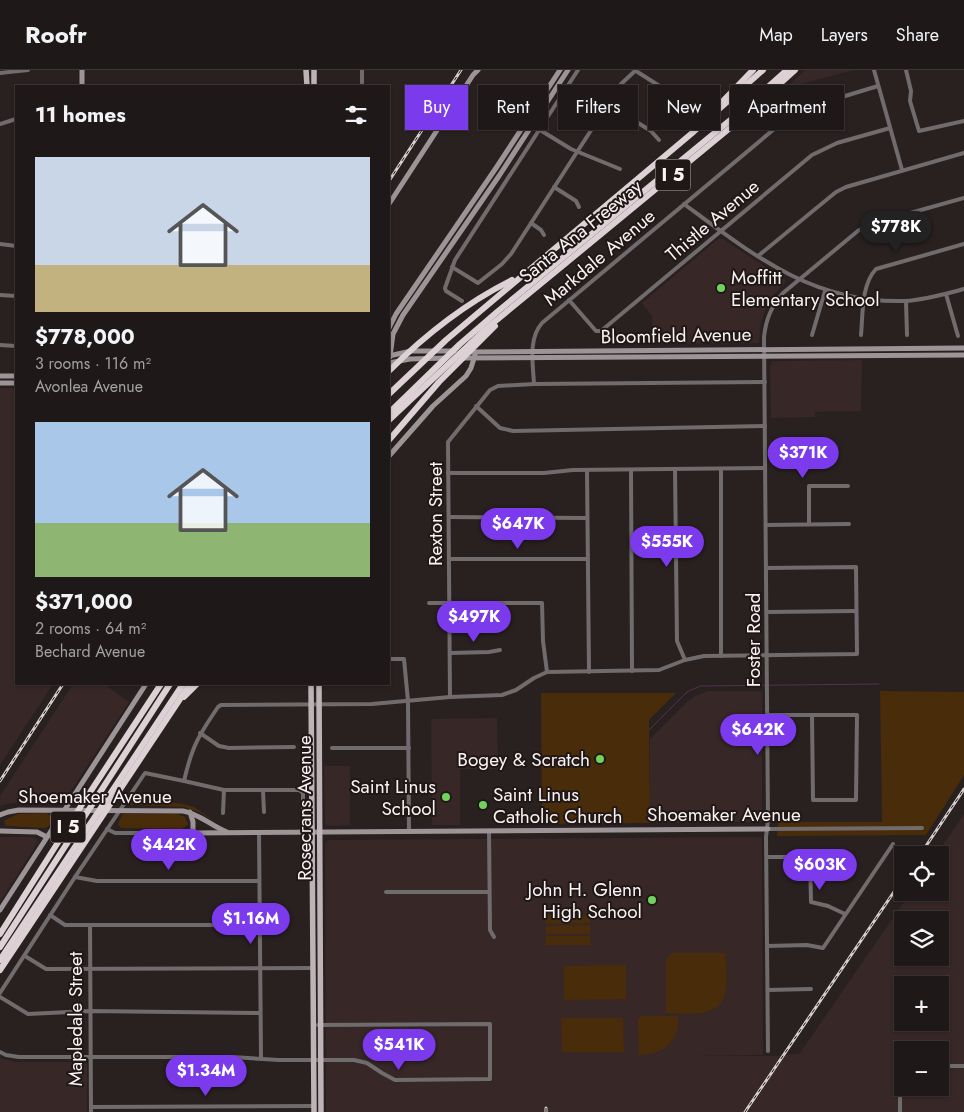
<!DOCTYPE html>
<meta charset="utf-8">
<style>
:root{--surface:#1f1818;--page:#2c2525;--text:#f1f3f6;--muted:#a1a0a2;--line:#3c3737;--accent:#7c3aed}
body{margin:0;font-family:Jost,sans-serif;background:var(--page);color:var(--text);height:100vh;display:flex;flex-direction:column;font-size:19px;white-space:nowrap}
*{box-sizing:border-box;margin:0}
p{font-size:16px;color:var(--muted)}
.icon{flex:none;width:28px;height:28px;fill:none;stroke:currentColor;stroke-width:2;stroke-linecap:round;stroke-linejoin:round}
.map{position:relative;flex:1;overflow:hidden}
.side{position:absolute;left:15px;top:15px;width:375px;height:600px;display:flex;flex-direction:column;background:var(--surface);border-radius:0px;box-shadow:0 1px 4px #0004,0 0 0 1px var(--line)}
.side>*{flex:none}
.guide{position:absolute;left:405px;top:15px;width:475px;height:45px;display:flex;gap:10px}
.fabs{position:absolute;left:894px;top:776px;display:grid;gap:10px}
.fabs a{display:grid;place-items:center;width:55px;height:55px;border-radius:0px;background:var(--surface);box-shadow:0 1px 4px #0004,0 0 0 1px var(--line);font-size:25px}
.price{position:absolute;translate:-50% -42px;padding:0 11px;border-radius:18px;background:var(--accent);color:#fff;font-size:16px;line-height:32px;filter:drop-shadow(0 1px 2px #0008)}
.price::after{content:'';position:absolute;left:50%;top:30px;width:15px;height:11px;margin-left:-8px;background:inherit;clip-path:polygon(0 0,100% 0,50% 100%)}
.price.active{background:#222;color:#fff}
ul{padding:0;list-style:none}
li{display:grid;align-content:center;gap:10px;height:265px;padding:0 20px}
li span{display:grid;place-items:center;height:155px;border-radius:0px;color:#555}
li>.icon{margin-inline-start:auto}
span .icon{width:90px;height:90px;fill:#fffc;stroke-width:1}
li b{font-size:21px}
h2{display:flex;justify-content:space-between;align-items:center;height:60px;padding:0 20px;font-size:21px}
.chip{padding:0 18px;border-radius:0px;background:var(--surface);box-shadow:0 1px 4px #0004,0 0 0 1px var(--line);font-size:18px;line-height:45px}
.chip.active{background:var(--accent);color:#fff}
header{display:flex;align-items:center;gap:30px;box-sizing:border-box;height:70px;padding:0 25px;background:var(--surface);border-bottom:1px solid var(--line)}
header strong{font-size:24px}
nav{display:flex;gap:28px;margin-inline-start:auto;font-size:18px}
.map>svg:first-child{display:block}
</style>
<header>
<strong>Roofr</strong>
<nav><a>Map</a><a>Layers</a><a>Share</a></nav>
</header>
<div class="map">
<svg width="964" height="1042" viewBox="0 0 964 1042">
<rect width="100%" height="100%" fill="#292020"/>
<g fill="#372727" fill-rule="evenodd">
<polygon points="805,0 854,0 790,17 789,15"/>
<polygon points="718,169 723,169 785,210 785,213 776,222 767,234 761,253 759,273 653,274 652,246 642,233"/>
<polygon points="862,290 861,341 815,342 815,347 771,348 770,296 773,291"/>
<polygon points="0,318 16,318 16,614 53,614 0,695"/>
<polygon points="73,614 103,614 129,632 65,730 11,733 0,736 0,726"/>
<polygon points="708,621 762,621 762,752 650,753 650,669 687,632 695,626"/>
<polygon points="497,648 498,699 460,699 460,755 432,755 431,649"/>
<polygon points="324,696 350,696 350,755 327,756 325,753"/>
<path d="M 964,744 L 964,1042 L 326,1042 L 325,774 L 328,770 L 762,767 L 763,985 L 693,986 L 777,986 L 800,983 L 910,823 L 940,822 L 940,785 L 936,785 ZM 902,850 L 940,850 L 940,888 L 902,888 ZM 902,915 L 940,915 L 940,952 L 902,952 ZM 902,980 L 940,980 L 940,1018 L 902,1018 Z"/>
<polygon points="0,767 32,767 37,769 38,772 0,832"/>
<polygon points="0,988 15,992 84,992 87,994 87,1042 0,1042"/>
</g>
<g fill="#492c09">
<polygon points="880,621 964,622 964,705 926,765 777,766 778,752 882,752"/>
<polygon points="541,623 676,623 649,650 650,753 542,754"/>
<polygon points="134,727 183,734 194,737 217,753 199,742 184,737 132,735 130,734"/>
<polygon points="46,743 55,748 49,756 45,758 7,756 4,753 5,750 18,744"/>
<polygon points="123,744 177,744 185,747 188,754 185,757 181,759 121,758 118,754"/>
<polygon points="546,845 590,845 590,853 546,854"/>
<polygon points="590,855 590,864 546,864 546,856"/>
<rect x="546" y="866" width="44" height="9"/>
<path d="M 672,883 L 725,883 C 726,896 728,911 725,923 C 720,949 686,943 666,943 L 666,889 Z"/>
<polygon points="626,895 626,929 564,930 564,896"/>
<path d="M 642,946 L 678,946 C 680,971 663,985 639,985 L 638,949 Z"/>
<polygon points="561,948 623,948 624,982 562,982"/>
</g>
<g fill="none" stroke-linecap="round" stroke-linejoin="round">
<polyline stroke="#553052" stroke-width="1" points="649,660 687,622 700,616 879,614"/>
<g stroke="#706b6d" stroke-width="4">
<polyline points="362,0 362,13"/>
<polyline points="874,0 902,100"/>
<polyline points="906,0 911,21 910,31 919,61 964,51"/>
<polyline points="636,1 688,34 697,35"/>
<polyline points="0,3 28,0"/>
<polyline points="608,34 651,61 659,70"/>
<polyline points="0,54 16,49"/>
<polyline points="540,60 571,79 620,99"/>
<polyline points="554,117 576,131 579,137"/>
<path d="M 684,134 C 753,185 814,234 905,231 C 924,230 945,224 964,219"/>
<polyline points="531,153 541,160 544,165"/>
<polyline points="0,174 16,176"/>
<polyline points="758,186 836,122 846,117 964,83"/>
<polyline points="452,197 478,213 502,194 511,184 621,14 636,0"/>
<polyline points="946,224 958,266"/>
<polyline points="0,225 16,226"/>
<polyline points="569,230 596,261 601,261 812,85 837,73 890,58"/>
<polyline points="462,231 446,221 445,218 455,190 578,0"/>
<polyline points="906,231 907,265"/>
<polyline points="812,265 825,221"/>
<path d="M 861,265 C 863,244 861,215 876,199 L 964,174"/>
<polyline points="0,275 16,276"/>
<path d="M 534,314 C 533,294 528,269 542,253 L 785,50 L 809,37 L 878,16"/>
<polyline points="476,336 500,358 513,361 765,356"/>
<polyline points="675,399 677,571 685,590"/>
<polyline points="721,399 721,586"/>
<polyline points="587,400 589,602"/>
<polyline points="631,400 632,601"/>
<polyline points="448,403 544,403 573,400 765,398"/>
<polyline points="449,447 587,448"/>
<polyline points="809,454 809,416 848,416"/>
<polyline points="766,455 849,454"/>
<polyline points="449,489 588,489"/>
<polyline points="429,533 542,533 543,571 547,602"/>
<polyline points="767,542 856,541"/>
<polyline points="450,583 489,582 500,580"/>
<polyline points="389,589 404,589 408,631 409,762"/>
<polyline points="450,627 448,372 490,320 498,316 534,314 765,312"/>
<polyline points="767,645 857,645 856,730 813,730 812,645"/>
<polyline points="200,663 219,676 229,678 294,677"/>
<polyline points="332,678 409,678"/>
<path d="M 184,711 C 192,676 199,665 218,637 L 221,635 L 372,634 L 450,627 L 502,625 L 516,620 L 534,608 L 547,602 L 659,600 L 685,590 L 704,586 L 857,584 L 856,497 L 766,498"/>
<polyline points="263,720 264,742"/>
<polyline points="223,743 224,720"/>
<polyline points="107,759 115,763 193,763"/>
<polyline points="768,759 922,758"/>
<polyline points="489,761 490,860 494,867"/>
<polyline points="259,762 261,988"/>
<polyline points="767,787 848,787"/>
<polyline points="810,787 811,832 828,836 845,844"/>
<polyline points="75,807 97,811 259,811"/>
<polyline points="386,822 489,822"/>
<polyline points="50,845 65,855 260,855"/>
<polyline points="90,855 91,1042"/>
<polyline points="767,876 807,875 823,878 893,774"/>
<polyline points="25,886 46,899 313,898"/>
<polyline points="768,920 811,919"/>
<polyline points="0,923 75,807 145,703 184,711 224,720 299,720 303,723 303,741"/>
<polyline points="0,927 28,944 90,941 260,943"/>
<path d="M 768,981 L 766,767 L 768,750 L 764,267 C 766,249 771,237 783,223 L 859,160 L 878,152 L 964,128"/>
<polyline points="0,982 6,985 19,987 232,987 279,990 354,990 367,993 382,1003 395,1010 490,1009 490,954 318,955"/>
<polyline points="940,996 964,996"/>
<polyline points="91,1037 314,1036"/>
<polyline points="900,1042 900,1003 902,999"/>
</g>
<g stroke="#9c9497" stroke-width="5">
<polyline points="82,0 82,16"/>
<polyline points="389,134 473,5 478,0"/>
<polyline points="389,258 396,244 496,98 560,0"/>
<polyline points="467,282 964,278"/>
<polyline points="389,286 411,281 454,281"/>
<polyline points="390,287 393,264 403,245 499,106 568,0"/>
<polyline points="462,288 964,285"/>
<polyline points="389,293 410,289 446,288"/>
<polyline points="0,306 16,306"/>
<polyline points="0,313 16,313"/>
<polyline points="389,386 433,336 466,306 471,298 475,285"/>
<polyline points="190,742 193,752 193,763 768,759"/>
<path d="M 0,745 L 8,742 L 19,740 L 183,741 C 200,744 211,756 227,762"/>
<polyline points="0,761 37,762 47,767"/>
<polyline points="0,840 146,614"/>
</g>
<g stroke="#beb4b8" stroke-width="5.5">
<polyline points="306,0 307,16"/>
<polyline points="314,0 314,16"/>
<polyline points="311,614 314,1042"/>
<polyline points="319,614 321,1042"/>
</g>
<g stroke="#ddd1d5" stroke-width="6">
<polyline points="720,34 753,0"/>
<path d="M 389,301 C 425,265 466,233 512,210"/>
<polyline points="389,324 446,270 691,64 763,0"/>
<polyline points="389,346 391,341 460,274 497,242 740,42 787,0"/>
<polyline points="389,350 487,258 736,53 795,0"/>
<polyline points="389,370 439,312 495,256"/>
<polyline points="184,627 197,614"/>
<polyline points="0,864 81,736 161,614"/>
<polyline points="0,877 170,614"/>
<polyline points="0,890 183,614"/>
<polyline points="0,900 190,614"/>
</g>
<defs>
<g id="rail">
<polyline points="389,111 461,0"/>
<polyline points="0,711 63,614"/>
<polyline points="920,785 964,719"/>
<polyline points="546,1038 546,1042"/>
<polyline points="745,1042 902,810"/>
</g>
</defs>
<use href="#rail" stroke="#d7cfcf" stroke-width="3"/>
<use href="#rail" stroke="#201717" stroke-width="1" stroke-dasharray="4" stroke-linecap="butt"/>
</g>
<g fill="#71d35e" stroke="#201717" stroke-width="2">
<circle cx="721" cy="218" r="5"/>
<circle cx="600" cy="689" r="5"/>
<circle cx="446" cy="727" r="5"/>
<circle cx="483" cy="735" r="5"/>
<circle cx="652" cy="830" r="5"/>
</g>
<g text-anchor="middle" stroke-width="4" stroke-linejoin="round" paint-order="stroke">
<g fill="#201717" stroke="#b9b1b1" stroke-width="1">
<rect x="655.5" y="89.5" width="35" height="31" rx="4"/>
<rect x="50.5" y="741.5" width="35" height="31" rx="4"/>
</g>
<g font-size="18" font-weight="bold" fill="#faf3f3">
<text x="673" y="111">I 5</text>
<text x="68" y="763">I 5</text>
</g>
<g font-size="19" fill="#faf3f3" stroke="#201717">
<text transform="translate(712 150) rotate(-40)" y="7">Thistle Avenue</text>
<text transform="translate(580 161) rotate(-39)" y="7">Santa Ana Freeway</text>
<text transform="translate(599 187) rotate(-40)" y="7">Markdale Avenue</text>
<text transform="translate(676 265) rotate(-1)" y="7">Bloomfield Avenue</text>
<text transform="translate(435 444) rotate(-90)" y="7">Rexton Street</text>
<text transform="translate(753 570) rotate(-90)" y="7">Foster Road</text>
<text x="95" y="733">Shoemaker Avenue</text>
<text transform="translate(304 738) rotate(-90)" y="7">Rosecrans Avenue</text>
<text x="724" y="751">Shoemaker Avenue</text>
<text transform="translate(75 949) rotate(-90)" y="7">Mapledale Street</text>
</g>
<g font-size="19" fill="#faf3f3" stroke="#201717" text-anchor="end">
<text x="731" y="214" text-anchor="start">Moffitt<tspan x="731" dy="22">Elementary School</tspan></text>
<text x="590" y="696">Bogey &amp; Scratch</text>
<text x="436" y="723">Saint Linus<tspan x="436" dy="22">School</tspan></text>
<text x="493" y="731" text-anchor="start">Saint Linus<tspan x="493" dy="22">Catholic Church</tspan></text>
<text x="642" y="826">John H. Glenn<tspan x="642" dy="22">High School</tspan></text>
</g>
</g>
</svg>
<div class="fabs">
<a><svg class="icon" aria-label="locate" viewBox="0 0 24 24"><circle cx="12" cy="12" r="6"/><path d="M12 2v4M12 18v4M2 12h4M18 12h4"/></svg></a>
<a><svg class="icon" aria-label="layers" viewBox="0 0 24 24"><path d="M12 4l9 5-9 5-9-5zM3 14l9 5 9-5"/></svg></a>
<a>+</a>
<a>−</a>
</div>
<b class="price active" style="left:896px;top:183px">$778K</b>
<b class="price" style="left:803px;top:409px">$371K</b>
<b class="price" style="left:518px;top:480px">$647K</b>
<b class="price" style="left:667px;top:498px">$555K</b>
<b class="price" style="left:474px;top:573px">$497K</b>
<b class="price" style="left:758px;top:686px">$642K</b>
<b class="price" style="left:169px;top:801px">$442K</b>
<b class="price" style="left:820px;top:821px">$603K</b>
<b class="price" style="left:251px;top:875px">$1.16M</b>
<b class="price" style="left:399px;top:1001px">$541K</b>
<b class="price" style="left:206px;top:1027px">$1.34M</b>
<div class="guide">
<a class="chip active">Buy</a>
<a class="chip">Rent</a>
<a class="chip">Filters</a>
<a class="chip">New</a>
<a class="chip">Apartment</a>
</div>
<section class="side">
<h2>11 homes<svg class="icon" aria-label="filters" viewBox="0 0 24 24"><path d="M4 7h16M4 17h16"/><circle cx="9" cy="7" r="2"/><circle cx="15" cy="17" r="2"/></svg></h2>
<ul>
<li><span style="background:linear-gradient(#c9d6e8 70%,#c2b280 0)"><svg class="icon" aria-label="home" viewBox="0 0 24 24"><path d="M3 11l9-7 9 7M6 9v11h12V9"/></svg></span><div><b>$778,000</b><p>3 rooms · 116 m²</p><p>Avonlea Avenue</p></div></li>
<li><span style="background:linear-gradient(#a9c7e8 65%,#8fb573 0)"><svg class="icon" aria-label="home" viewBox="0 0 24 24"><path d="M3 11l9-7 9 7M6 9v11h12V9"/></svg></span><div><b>$371,000</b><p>2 rooms · 64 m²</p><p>Bechard Avenue</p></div></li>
</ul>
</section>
</div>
